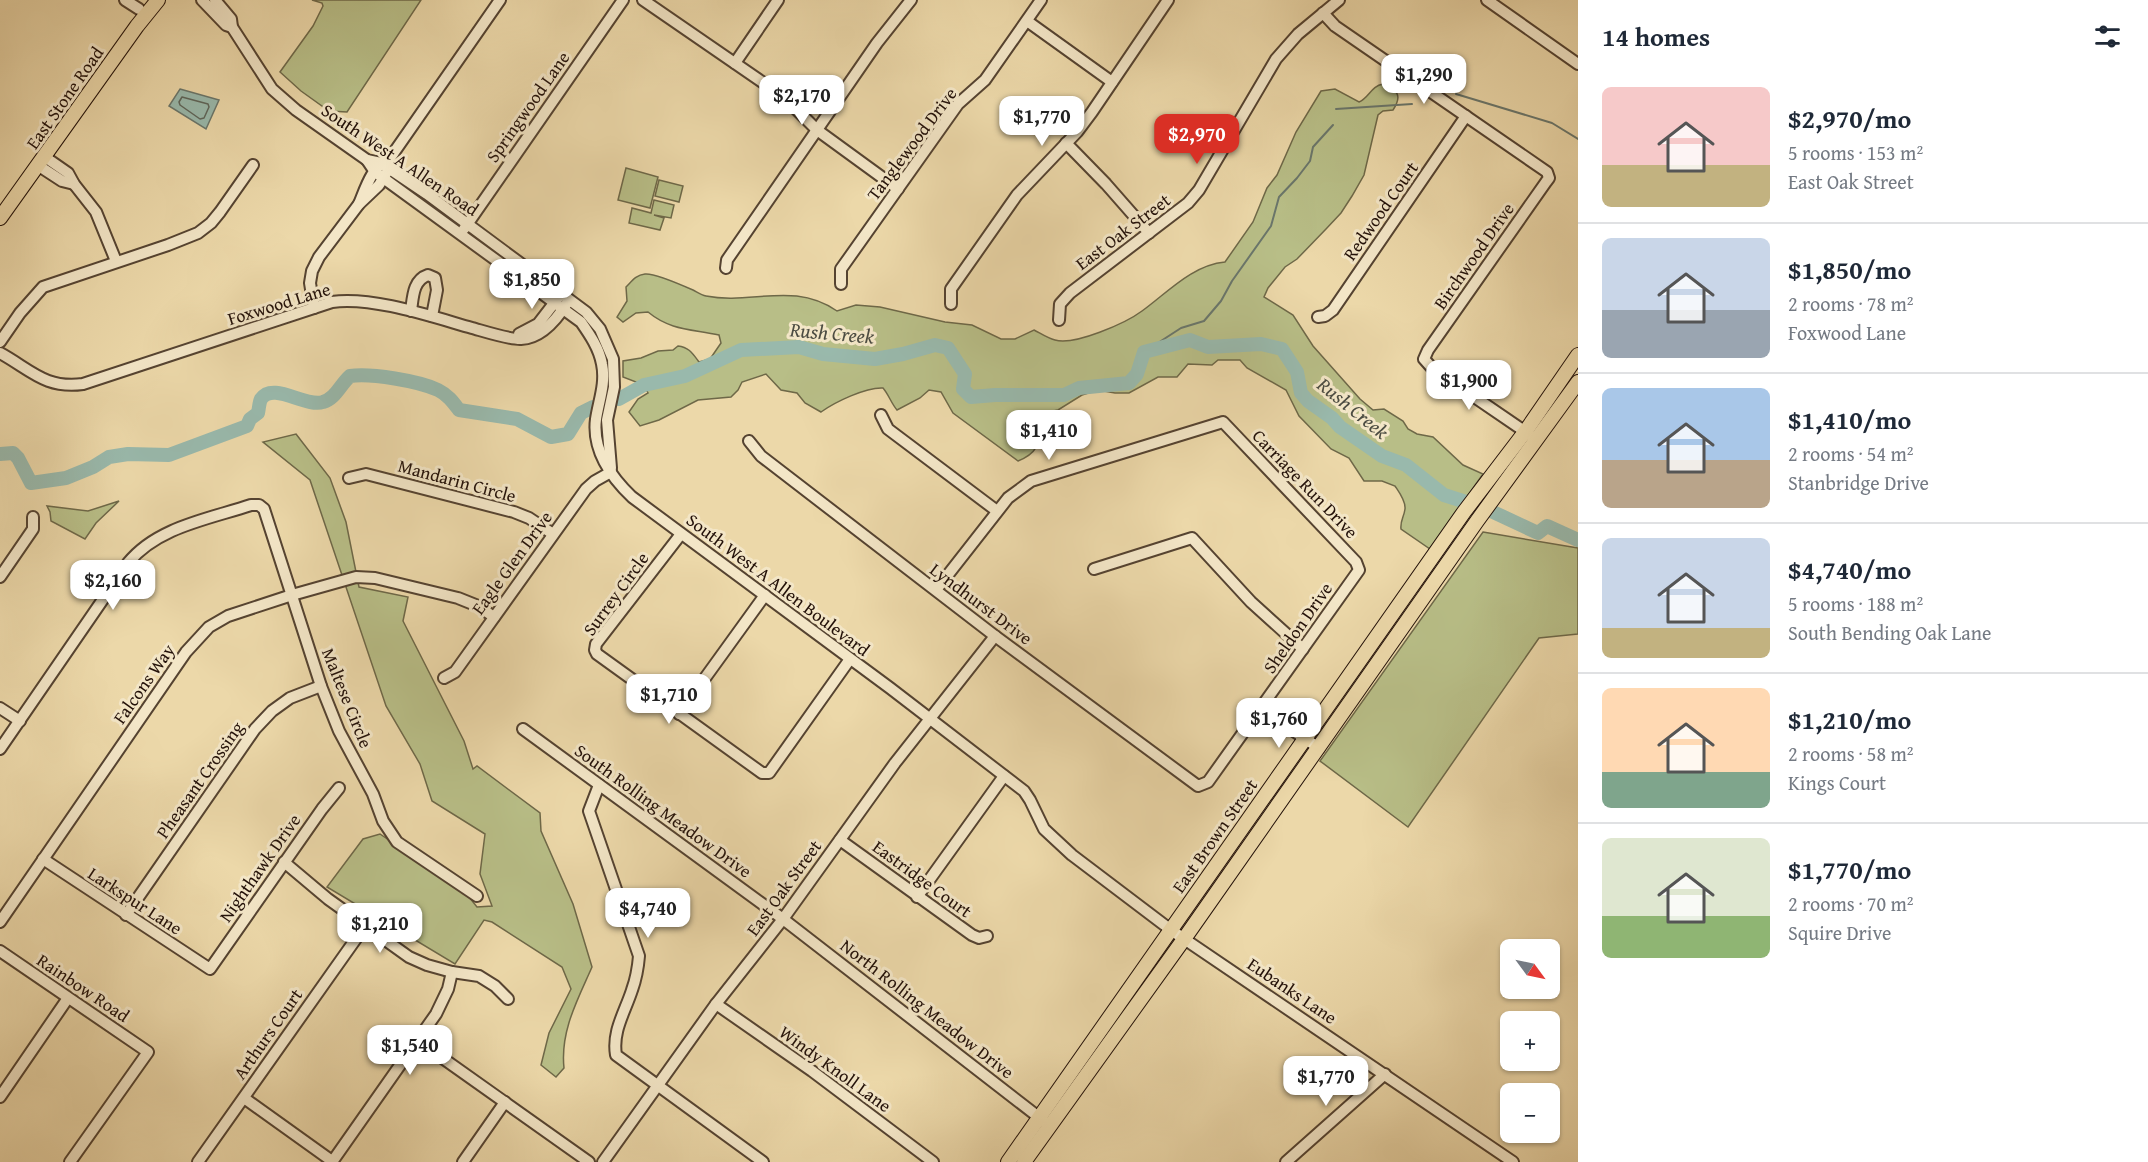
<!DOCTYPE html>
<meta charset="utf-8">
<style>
:root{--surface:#fff;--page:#f2f2f3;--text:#1f2937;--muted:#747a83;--line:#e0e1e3;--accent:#d93025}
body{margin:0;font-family:"Gentium Book Plus",serif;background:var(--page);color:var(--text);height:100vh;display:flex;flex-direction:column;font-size:22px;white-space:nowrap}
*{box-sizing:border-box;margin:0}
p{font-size:20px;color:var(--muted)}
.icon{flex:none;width:33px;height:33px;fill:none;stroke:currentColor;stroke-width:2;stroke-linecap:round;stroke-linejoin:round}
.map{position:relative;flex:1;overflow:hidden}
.panel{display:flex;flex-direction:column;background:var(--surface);width:570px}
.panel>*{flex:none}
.needle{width:39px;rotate:123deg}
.tools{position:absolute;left:1500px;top:939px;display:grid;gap:12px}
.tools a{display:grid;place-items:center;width:60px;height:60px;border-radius:9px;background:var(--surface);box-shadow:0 2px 4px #0004;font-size:30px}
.price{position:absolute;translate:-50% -51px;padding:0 14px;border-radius:12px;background:#fff;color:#222;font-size:20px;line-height:39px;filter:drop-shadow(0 2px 3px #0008)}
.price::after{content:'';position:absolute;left:50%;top:36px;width:18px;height:14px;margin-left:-9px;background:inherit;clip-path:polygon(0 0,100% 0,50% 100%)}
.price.current{background:var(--accent);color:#fff}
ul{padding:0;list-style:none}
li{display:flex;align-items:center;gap:18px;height:150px;padding:0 24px}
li+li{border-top:2px solid var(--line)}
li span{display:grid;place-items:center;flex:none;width:168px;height:120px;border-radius:9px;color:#555}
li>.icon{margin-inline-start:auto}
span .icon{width:72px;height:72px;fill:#fffc;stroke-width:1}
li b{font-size:26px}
h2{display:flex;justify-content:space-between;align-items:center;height:72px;padding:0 24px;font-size:26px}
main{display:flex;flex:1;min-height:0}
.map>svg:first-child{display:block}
</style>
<main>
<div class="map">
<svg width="1578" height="1162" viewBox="0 0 1578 1162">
<rect width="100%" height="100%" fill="#ecd8a9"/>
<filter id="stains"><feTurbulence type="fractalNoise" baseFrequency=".00333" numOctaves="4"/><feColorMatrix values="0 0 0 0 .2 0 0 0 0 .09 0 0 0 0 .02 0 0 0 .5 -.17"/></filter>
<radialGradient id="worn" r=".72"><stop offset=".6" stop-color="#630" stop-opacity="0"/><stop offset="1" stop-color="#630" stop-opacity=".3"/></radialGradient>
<g fill="#b8be87" stroke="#6e6848" stroke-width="1.5">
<polygon points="312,0 421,0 347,112 329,111 301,91 280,72 313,26 323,6 322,3"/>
<path d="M 1383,84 C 1397,90 1403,95 1393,110 L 1383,111 L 1378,115 L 1364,175 L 1352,196 L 1341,213 L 1326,229 L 1297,259 L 1285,267 L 1268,288 L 1264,297 L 1293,315 L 1313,346 L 1360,399 L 1373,410 L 1384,409 L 1403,421 L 1408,429 L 1417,434 L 1433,437 L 1463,465 L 1483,474 L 1430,549 L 1401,529 C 1400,521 1404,517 1405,509 C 1406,501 1399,492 1395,486 L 1382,481 L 1364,481 L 1349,458 L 1331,449 L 1299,416 L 1286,390 L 1247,368 L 1240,360 L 1218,360 L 1212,365 L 1188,364 L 1177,377 L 1158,377 L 1129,393 L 1115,393 L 1098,390 L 1082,395 L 1058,410 L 1044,413 C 1038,436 1044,451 1018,461 L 953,413 L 941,392 L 929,390 L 920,398 L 897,410 C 891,403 889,395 883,388 C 866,387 835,402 821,412 L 805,403 L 797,393 L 781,390 L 766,374 L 742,382 L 738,390 L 731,397 L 698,400 L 659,420 L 640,426 L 629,412 L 638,399 L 648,393 L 644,385 L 623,377 L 623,361 L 641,358 L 658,351 L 673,350 L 678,346 C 689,347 693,354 699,362 L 710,359 L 721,343 L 719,335 C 693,329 671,331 648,312 L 636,313 L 623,322 L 617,317 L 627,301 L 626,287 C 632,281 636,275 645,274 C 654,273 684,286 693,290 C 697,292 701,295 706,296 C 752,305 793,281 837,311 L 856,305 L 880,307 L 945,322 L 972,325 L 1001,339 L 1015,339 L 1034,330 C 1040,333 1047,338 1055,340 C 1074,346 1126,323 1142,311 C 1167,293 1192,265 1225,262 L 1253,222 L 1267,188 L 1277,175 L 1296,132 L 1321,91 L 1335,89 L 1359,102 C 1369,98 1371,86 1383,84 Z"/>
<polygon points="626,168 658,177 650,208 618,200"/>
<polygon points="659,180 683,186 679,202 655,196"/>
<polygon points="654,200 674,205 671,218 654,215 664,218 660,230 629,223 632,208 651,213"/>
<path d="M 296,434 L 330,478 L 346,522 L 359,587 L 408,597 L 403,621 L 464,741 L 473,769 L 477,766 L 540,813 L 541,831 L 573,904 L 592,967 C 578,999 560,1031 564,1068 L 556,1077 L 541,1065 L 549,1033 L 571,989 L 562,967 L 492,922 L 484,920 L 455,964 L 327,887 L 363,839 L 380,834 L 465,892 L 477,907 L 492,906 L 480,874 L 485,834 L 432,801 L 420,764 L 386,706 L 310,480 L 263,442 Z"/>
<polygon points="119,501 96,523 85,539 51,521 50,512 47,506 88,511"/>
<polygon points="1483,532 1578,548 1578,634 1539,638 1408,827 1320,761"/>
</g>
<polygon fill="#99b9ac" stroke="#6a766b" stroke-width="1.5" points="180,89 219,100 206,129 169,106"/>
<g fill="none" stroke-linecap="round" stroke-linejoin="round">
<polygon stroke="#5e655a" stroke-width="1.5" points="182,97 208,104 209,107 204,118 200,119 180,105 179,102"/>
<g stroke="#6a766b" stroke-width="2">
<polyline points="1456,94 1552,123 1578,139"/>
<polyline points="1336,109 1412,104"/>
<polyline points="1144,352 1181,328 1204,321 1221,301 1232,281 1271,226 1279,197 1297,178 1310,161 1313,147 1333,125"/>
</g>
<g stroke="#99b9ac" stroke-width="14">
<polyline points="619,399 644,385 685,376 741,350 799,347 823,354 875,359 903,354 935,345 948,348 965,374 963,389 971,397 995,395 1064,395 1079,388 1129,383 1137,374 1144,352 1190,340 1208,347 1261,344 1282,349 1297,372 1301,393 1308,401 1332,418 1340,427 1382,456 1406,465 1444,495 1466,502"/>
<path d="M 0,454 L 13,453 L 18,458 L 31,483 L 66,478 L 93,467 L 109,457 L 128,454 L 169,455 L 247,426 L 250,419 L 258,413 C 259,409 259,403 261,399 C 273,381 306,408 323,402 C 336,398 340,385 350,376 C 371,373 419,381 438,390 C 448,395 453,402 459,410 L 517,419 L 551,437 L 568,434 L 581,413 L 593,407"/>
<polyline points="1493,512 1538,533 1547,526 1578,540"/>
</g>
<defs>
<g id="minor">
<polyline points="125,0 139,9"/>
<polyline points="202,0 226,25 232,27"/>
<polyline points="215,0 231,19 232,27 272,89 296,110 367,160 381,163 427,194 586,312 600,329 613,359 614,387 607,420 611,468"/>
<polyline points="643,0 768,86 792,105 817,130 898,189"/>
<polyline points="1487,0 1578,64"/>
<polyline points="1323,13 1335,26 1547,172 1549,178 1546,182 1428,350 1424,359 1432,368 1530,435"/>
<polyline points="1027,21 1112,82"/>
<polyline points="735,63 778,0"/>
<polyline points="1066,143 1106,184 1149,233"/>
<polyline points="45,157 68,173 74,184 96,212 116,261"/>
<path d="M 367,160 L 375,172 L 581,322 C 590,335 599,348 602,364 C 606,383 599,400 596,419 C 592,450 610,476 632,497 L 890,688 L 1024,791 L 1030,800 L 1044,829 L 1072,855 L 1171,930 L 1513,1162"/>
<polyline points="39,166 62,181 74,184"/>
<path d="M 359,204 C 365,190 372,165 388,161 L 500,0"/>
<polyline points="464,229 623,0"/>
<polyline points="726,268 727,260 877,43 911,0"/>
<polyline points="841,284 841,269 958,104 985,80 1041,0"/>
<polyline points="951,304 951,289 1017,195 1077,132 1092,112 1168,0"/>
<polyline points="314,308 310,283 312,271 319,257 359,204 379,185 387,172"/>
<path d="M 411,311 C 413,297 413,280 428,275 L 435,278 L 437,290 L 432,316"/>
<polyline points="1318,317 1325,316 1333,310 1466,116"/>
<polyline points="1059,320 1060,304 1070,293 1188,203 1199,190 1276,59 1298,34 1339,0"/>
<polyline points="519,334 538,324 558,298"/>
<polyline points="0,342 20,313 43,287 168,245 198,233 211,223 220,212 253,165"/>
<path d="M 0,353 C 31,370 45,389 83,384 L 332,302 C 372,296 433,317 472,328 C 483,331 511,340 521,339 C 542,338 557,319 567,303"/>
<polyline points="881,415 888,429 997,511"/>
<polyline points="749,441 761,456 995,636 1198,786 1208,782 1359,570 1356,562 1223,422 1031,481 1008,498 936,590"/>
<polyline points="349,478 366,474 514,512 529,518 553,534"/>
<polyline points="681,534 596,644 595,650 597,654 762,773 769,773 850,659"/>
<polyline points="1094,569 1192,538 1251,602 1303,649"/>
<polyline points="0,577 33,529 33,517"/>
<polyline points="444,678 455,672 586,489 595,481 611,472"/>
<polyline points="0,708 20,721"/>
<polyline points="1261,709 1319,748"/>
<polyline points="679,714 765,595"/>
<polyline points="523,729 783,919 1045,1122"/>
<path d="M 0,749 L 128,563 C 157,527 209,519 251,505 L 259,505 L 264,509 L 321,686 L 339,731 L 373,794 L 383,821 L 397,842 L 477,896"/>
<path d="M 599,785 L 589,811 L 639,956 C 638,968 636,979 632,990 C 625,1012 612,1031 616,1055 L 763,1162"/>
<polyline points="840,840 972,935 979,938 987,936"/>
<polyline points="43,859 210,969 322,809 339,788"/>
<polyline points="284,862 328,899 409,957 427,965 452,972 479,976 495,986 508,999"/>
<polyline points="917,897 1004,776"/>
<polyline points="126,915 255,729 272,711 290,698 321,686"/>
<polyline points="0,922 186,652 209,627 228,616 292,595 356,577 375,578 458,598 478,606 494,617"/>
<polyline points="0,951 148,1052 70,1162"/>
<polyline points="716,1004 812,1071 933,1162"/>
<polyline points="417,1040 589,1162"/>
<polyline points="0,1097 68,998"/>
<polyline points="244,1098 332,1161"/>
<polyline points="198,1162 365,926"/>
<polyline points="332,1162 436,1014 448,989 452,972"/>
<polyline points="463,1162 505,1102"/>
<polyline points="603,1162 716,1004 783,919 895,763 995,636"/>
<polyline points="1286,1162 1385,1074"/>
</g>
<g id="major">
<polyline points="0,218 137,26 158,0"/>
<polyline points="1008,1162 1464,512 1525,432 1578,355"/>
<polyline points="1024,1162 1184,939 1477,521 1578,382"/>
</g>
</defs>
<use href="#minor" stroke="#554331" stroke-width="14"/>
<use href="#major" stroke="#231109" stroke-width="16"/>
<use href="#minor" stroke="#f3e6c7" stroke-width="10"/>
<use href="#major" stroke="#ecd8a9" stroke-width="14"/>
</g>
<g text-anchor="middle" stroke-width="6" stroke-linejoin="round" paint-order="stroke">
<g font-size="18" fill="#231109" stroke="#f3e6c7">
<text transform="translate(65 98) rotate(-55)" y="6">East Stone Road</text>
<text transform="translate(528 107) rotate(-55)" y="6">Springwood Lane</text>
<text transform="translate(912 144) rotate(-53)" y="6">Tanglewood Drive</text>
<text transform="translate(400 160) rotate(34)" y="6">South West A Allen Road</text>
<text transform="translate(1381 211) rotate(-55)" y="6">Redwood Court</text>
<text transform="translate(1123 232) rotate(-37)" y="6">East Oak Street</text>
<text transform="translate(1474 256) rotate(-55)" y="6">Birchwood Drive</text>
<text transform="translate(279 304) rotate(-17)" y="6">Foxwood Lane</text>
<text transform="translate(457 481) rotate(15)" y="6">Mandarin Circle</text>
<text transform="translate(1305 484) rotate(46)" y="6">Carriage Run Drive</text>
<text transform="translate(512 563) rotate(-54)" y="6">Eagle Glen Drive</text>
<text transform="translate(778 585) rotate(37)" y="6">South West A Allen Boulevard</text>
<text transform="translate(616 594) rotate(-54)" y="6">Surrey Circle</text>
<text transform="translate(981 604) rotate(37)" y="6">Lyndhurst Drive</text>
<text transform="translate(1298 628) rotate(-55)" y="6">Sheldon Drive</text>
<text transform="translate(144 684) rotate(-55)" y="6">Falcons Way</text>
<text transform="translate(347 698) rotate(68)" y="6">Maltese Circle</text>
<text transform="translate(200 780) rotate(-55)" y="6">Pheasant Crossing</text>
<text transform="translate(663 811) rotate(36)" y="6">South Rolling Meadow Drive</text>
<text transform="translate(1215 836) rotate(-55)" y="6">East Brown Street</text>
<text transform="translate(260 868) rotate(-55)" y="6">Nighthawk Drive</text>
<text transform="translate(922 879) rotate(36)" y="6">Eastridge Court</text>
<text transform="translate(784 888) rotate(-54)" y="6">East Oak Street</text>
<text transform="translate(135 901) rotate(33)" y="6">Larkspur Lane</text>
<text transform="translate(83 988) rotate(34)" y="6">Rainbow Road</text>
<text transform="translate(1292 991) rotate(34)" y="6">Eubanks Lane</text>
<text transform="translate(927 1009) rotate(38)" y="6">North Rolling Meadow Drive</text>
<text transform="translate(268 1034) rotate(-55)" y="6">Arthurs Court</text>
<text transform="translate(835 1069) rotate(36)" y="6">Windy Knoll Lane</text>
</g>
<g font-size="20" font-style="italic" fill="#4c4c42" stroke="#f3e6c7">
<text transform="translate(832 333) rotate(5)" y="7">Rush Creek</text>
<text transform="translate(1353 408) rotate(39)" y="7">Rush Creek</text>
</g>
</g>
<rect width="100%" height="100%" filter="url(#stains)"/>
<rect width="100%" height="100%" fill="url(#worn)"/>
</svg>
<div class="tools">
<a><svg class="needle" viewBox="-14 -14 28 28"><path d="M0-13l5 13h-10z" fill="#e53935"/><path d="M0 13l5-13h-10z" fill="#747a83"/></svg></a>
<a>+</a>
<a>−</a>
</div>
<b class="price" style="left:1424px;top:105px">$1,290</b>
<b class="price" style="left:802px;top:126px">$2,170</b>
<b class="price" style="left:1042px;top:147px">$1,770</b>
<b class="price current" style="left:1197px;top:165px">$2,970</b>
<b class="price" style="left:532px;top:310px">$1,850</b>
<b class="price" style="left:1469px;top:411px">$1,900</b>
<b class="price" style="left:1049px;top:461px">$1,410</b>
<b class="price" style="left:113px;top:611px">$2,160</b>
<b class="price" style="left:669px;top:725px">$1,710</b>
<b class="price" style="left:1279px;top:749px">$1,760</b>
<b class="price" style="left:648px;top:939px">$4,740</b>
<b class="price" style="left:380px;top:954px">$1,210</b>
<b class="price" style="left:410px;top:1076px">$1,540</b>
<b class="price" style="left:1326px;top:1107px">$1,770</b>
</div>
<section class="panel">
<h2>14 homes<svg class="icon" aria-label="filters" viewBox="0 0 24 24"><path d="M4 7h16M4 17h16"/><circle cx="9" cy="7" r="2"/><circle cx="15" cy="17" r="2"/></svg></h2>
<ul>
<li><span style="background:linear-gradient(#f6c9c9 65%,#c2b280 0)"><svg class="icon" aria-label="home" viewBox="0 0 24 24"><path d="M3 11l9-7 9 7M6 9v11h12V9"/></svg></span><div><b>$2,970/mo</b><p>5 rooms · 153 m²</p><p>East Oak Street</p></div></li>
<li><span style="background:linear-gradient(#c9d6e8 60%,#9aa5b1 0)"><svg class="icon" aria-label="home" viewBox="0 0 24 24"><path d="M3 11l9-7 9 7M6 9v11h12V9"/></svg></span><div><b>$1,850/mo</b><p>2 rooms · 78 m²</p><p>Foxwood Lane</p></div></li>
<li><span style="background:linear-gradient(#a9c7e8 60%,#b9a48a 0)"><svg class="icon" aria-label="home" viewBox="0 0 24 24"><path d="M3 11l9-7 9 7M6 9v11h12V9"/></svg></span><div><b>$1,410/mo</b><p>2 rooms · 54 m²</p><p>Stanbridge Drive</p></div></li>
<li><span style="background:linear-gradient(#c9d6e8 75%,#c2b280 0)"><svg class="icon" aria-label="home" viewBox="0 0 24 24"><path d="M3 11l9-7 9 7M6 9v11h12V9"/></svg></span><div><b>$4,740/mo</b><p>5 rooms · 188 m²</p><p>South Bending Oak Lane</p></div></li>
<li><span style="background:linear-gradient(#ffd9b3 70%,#7fa58c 0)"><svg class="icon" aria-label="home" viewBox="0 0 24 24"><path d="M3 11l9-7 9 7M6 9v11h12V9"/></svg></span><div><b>$1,210/mo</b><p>2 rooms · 58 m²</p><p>Kings Court</p></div></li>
<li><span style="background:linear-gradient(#dfe7d0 65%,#8fb573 0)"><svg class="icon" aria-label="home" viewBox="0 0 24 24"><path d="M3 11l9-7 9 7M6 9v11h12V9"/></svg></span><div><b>$1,770/mo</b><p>2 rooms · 70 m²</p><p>Squire Drive</p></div></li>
</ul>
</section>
</main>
